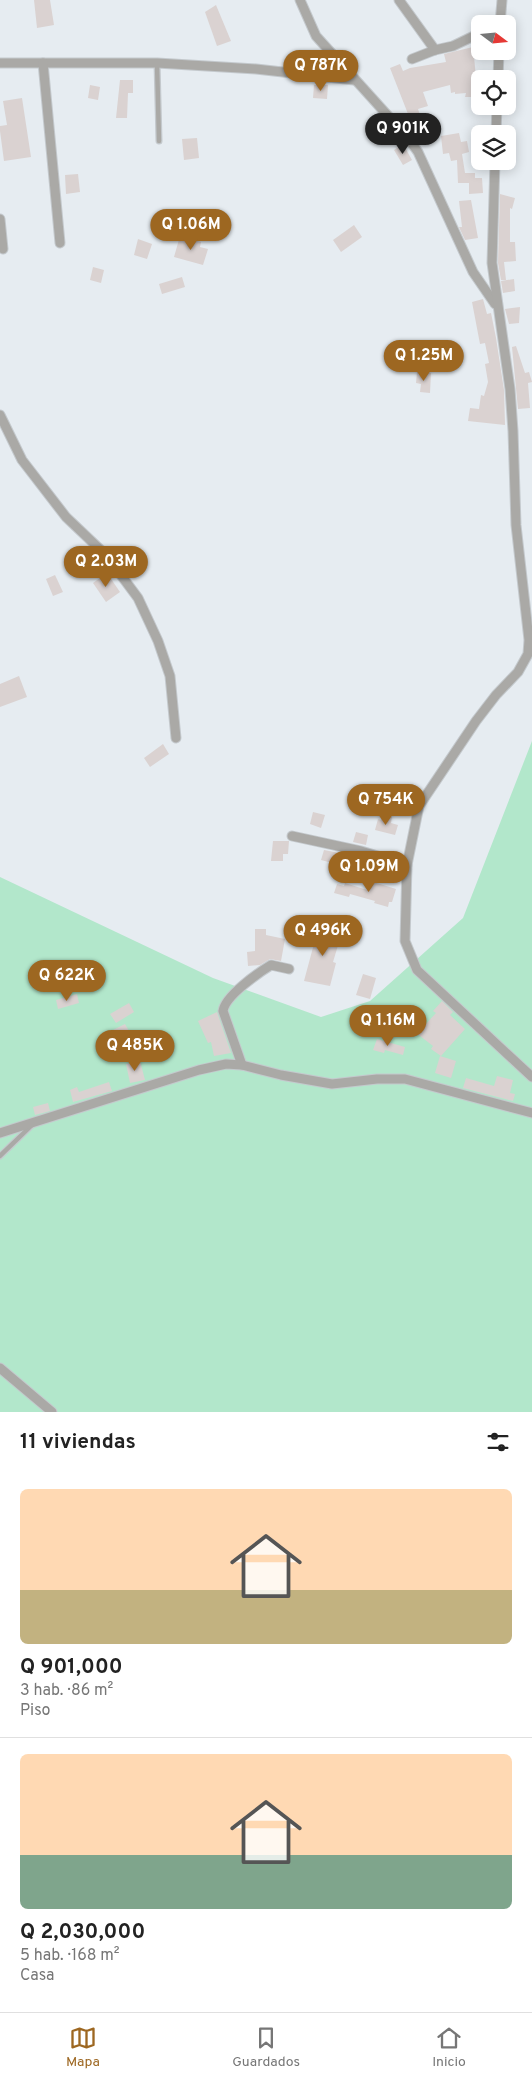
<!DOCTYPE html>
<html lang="es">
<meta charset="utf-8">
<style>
:root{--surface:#fff;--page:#f6f6f6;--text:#222;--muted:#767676;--line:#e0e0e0;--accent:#9d6721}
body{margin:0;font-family:Overpass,sans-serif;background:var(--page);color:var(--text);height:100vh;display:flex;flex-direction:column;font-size:19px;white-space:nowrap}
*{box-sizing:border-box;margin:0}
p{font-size:16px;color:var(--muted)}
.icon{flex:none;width:28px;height:28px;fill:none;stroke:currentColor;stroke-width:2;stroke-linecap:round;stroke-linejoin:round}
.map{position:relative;height:1412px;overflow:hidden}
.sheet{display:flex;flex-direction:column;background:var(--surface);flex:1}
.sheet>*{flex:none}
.needle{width:32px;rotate:106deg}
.tools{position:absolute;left:471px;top:15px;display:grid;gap:10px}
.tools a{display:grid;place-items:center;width:45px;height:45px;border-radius:8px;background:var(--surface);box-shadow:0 2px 12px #0003;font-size:25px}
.price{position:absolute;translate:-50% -42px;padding:0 11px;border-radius:18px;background:var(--accent);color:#fff;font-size:16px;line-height:32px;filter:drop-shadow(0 1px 2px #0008)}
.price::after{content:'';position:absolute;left:50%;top:30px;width:15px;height:11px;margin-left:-8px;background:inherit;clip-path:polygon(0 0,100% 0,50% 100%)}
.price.selected{background:#222;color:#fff}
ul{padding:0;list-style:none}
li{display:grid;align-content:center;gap:10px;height:265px;padding:0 20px}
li+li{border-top:1px solid var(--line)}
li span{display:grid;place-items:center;height:155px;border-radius:8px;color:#555}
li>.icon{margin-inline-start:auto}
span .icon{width:90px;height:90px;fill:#fffc;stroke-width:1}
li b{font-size:21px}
h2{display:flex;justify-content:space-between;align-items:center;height:60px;padding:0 20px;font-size:21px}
.menu{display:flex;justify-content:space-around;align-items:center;height:70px;border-top:1px solid var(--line);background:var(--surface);font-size:14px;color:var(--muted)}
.menu a{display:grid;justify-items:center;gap:2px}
.menu .selected{color:var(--accent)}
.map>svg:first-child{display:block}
</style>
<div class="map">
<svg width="532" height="1412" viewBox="0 0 532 1412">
<rect width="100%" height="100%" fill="#e6ecf1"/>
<polygon fill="#b2e7cb" points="532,741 532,1412 0,1412 0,877 213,978 321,1017 370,1001 463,918"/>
<g fill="#dad2d1">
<polygon points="34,0 50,0 54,25 37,28"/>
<polygon points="216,5 231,41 217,46 205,12"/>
<polygon points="473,47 476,77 480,77 480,97 465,97 466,93 455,94 455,92 451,93 450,85 423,92 428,106 418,109 420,115 410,119 390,68 400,64 403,71 410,68 446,62 444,54"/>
<polygon points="120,80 133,80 133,93 128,93 127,118 116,118"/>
<polygon points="90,85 100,87 98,100 88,98"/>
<polygon points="314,85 328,85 327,99 313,98"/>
<polygon points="22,98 31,157 4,161 0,131 0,126 7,125 3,101"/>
<polygon points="459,133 461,142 467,141 469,152 462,154 465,173 475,173 475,178 482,178 483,193 469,194 469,183 458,183 457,160 451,161 449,153 443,154 441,136"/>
<polygon points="197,138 199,158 184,160 182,139"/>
<polygon points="403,144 412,160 403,165 394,150"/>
<polygon points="78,174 80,192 66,194 65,175"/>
<polygon points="500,194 515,198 512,209 510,208 510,242 515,242 516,261 504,262 506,280 501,280 498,263"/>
<polygon points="471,200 478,238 465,240 459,227 462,227 459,201"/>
<polygon points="354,225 362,237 341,252 333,240"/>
<polygon points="180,236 201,242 200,247 208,249 203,265 174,257"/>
<polygon points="138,239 152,244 147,259 134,255"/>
<polygon points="93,267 104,270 101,283 90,280"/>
<polygon points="182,277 185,287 162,294 159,284"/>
<polygon points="514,279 515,291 503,293 501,281"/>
<polygon points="483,299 487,314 491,313 496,338 504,390 505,425 468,421 470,408 479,409 481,395 484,396 488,382 485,364 489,363 485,343 480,344 472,302"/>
<polygon points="520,307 519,323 509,324 505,309"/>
<polygon points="516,346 525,373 529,372 532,382 528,383 530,408 518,409 512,347"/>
<polygon points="417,372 431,373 430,393 420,392 421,384 416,383"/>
<polygon points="107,573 120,592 106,602 93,583"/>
<polygon points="55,575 63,592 53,596 46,579"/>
<polygon points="19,676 27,697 0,707 0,684"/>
<polygon points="163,744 169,754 150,767 144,758"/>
<polygon points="313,812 325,815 321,828 310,824"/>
<polygon points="383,815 392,817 391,823 398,825 395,835 375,830 378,819 381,820"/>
<polygon points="356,832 368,835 366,845 353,842"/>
<polygon points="273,841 289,841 288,854 283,854 283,861 271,861"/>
<polygon points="324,850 339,853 336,864 321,860"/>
<polygon points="370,881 396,889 392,902 389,902 388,907 374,903 375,901 350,894 349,897 334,893 337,884 344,886 345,883 367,890"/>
<polygon points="319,925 342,932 333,962 336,963 330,986 304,981"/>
<polygon points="255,929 266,929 266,935 285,939 281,961 270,959 260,965 248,966 247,952 255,951"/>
<polygon points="363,974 376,978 370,999 356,995"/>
<polygon points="77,994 79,1003 58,1009 56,1000"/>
<polygon points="442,1001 453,1012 450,1015 465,1029 441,1056 431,1049 433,1046 407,1026 413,1019 423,1027 436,1013 433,1011"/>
<polygon points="129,1003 134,1012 116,1023 110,1014"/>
<polygon points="217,1012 231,1053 214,1056 211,1042 208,1043 198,1021"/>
<polygon points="125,1024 133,1038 122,1045 113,1030"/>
<polygon points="377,1039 405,1047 403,1055 385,1050 384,1053 373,1050"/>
<polygon points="440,1056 456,1061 451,1078 435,1073"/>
<polygon points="140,1061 145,1080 130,1083 126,1064"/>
<polygon points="497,1076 513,1080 510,1093 515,1094 513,1101 463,1088 466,1078 494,1086"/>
<polygon points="109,1082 112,1091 73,1102 70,1090 77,1087 79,1092"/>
<polygon points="48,1103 50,1111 35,1115 33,1107"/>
</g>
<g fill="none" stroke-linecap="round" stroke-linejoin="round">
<defs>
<g id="lane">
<polyline points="157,63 159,141"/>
<polyline points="0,1156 32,1125"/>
</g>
<g id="street">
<polyline points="300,0 316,36 408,138 418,152 473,272 495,304"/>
<polyline points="399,0 435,50"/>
<polyline points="500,24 502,0"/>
<polyline points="412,59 435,50 453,46 480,33"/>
<polyline points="0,63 157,63 256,69 354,80"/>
<polyline points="43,63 60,243"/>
<polyline points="498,79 499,51"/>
<polyline points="496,134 497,106"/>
<polyline points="495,161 492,263 510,389 513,431 516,525 529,640 528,654 518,672 496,695 476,721 419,806 407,865 405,941 417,970 532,1077"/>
<polyline points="0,219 3,249"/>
<polyline points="0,415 22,460 66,517 106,555 138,598 158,641 170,676 176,738"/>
<polyline points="292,836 361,851 407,865"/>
<path d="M 242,1065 L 223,1011 C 225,996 258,973 271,965 L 289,969"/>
<polyline points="0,1133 199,1070 226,1064 242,1065 281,1075 332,1084 377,1079 405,1079 532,1113"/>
<polyline points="0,1368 52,1412"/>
</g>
</defs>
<use href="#lane" stroke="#c4c9cd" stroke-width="7"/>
<use href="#street" stroke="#c4c9cd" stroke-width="11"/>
<use href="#lane" stroke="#aaa9a6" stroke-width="4.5"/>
<use href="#street" stroke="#aaa9a6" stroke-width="9"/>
</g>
</svg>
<div class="tools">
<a><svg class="needle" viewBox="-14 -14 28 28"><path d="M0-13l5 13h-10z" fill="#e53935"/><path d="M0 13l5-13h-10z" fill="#767676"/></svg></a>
<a><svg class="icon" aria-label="locate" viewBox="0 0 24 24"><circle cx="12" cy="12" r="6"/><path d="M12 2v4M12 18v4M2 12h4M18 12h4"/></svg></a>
<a><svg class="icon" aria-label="layers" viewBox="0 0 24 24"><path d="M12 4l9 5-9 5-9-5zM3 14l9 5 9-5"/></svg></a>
</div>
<b class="price" style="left:321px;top:92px">Q 787K</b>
<b class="price selected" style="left:403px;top:155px">Q 901K</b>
<b class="price" style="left:191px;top:251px">Q 1.06M</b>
<b class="price" style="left:424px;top:382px">Q 1.25M</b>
<b class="price" style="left:106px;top:588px">Q 2.03M</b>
<b class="price" style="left:386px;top:826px">Q 754K</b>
<b class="price" style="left:369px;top:893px">Q 1.09M</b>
<b class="price" style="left:323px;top:957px">Q 496K</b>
<b class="price" style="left:67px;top:1002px">Q 622K</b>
<b class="price" style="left:388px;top:1047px">Q 1.16M</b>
<b class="price" style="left:135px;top:1072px">Q 485K</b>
</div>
<section class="sheet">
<h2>11 viviendas<svg class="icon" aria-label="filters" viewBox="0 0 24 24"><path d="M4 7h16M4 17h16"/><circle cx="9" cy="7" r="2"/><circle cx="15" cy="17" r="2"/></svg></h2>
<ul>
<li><span style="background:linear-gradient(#ffd9b3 65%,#c2b280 0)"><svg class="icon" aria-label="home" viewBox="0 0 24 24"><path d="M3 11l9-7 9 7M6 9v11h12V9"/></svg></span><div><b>Q 901,000</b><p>3 hab. · 86 m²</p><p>Piso</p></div></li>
<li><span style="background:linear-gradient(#ffd9b3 65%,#7fa58c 0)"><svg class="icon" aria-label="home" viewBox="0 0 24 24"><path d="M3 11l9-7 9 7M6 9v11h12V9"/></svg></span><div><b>Q 2,030,000</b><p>5 hab. · 168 m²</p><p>Casa</p></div></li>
</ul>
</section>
<nav class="menu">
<a class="selected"><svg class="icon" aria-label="map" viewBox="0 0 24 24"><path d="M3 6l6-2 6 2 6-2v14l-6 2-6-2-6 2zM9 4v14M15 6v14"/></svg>Mapa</a>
<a><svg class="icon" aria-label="saved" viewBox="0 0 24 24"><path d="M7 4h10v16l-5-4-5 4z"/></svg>Guardados</a>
<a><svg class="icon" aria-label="home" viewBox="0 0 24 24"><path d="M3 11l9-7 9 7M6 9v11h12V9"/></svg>Inicio</a>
</nav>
